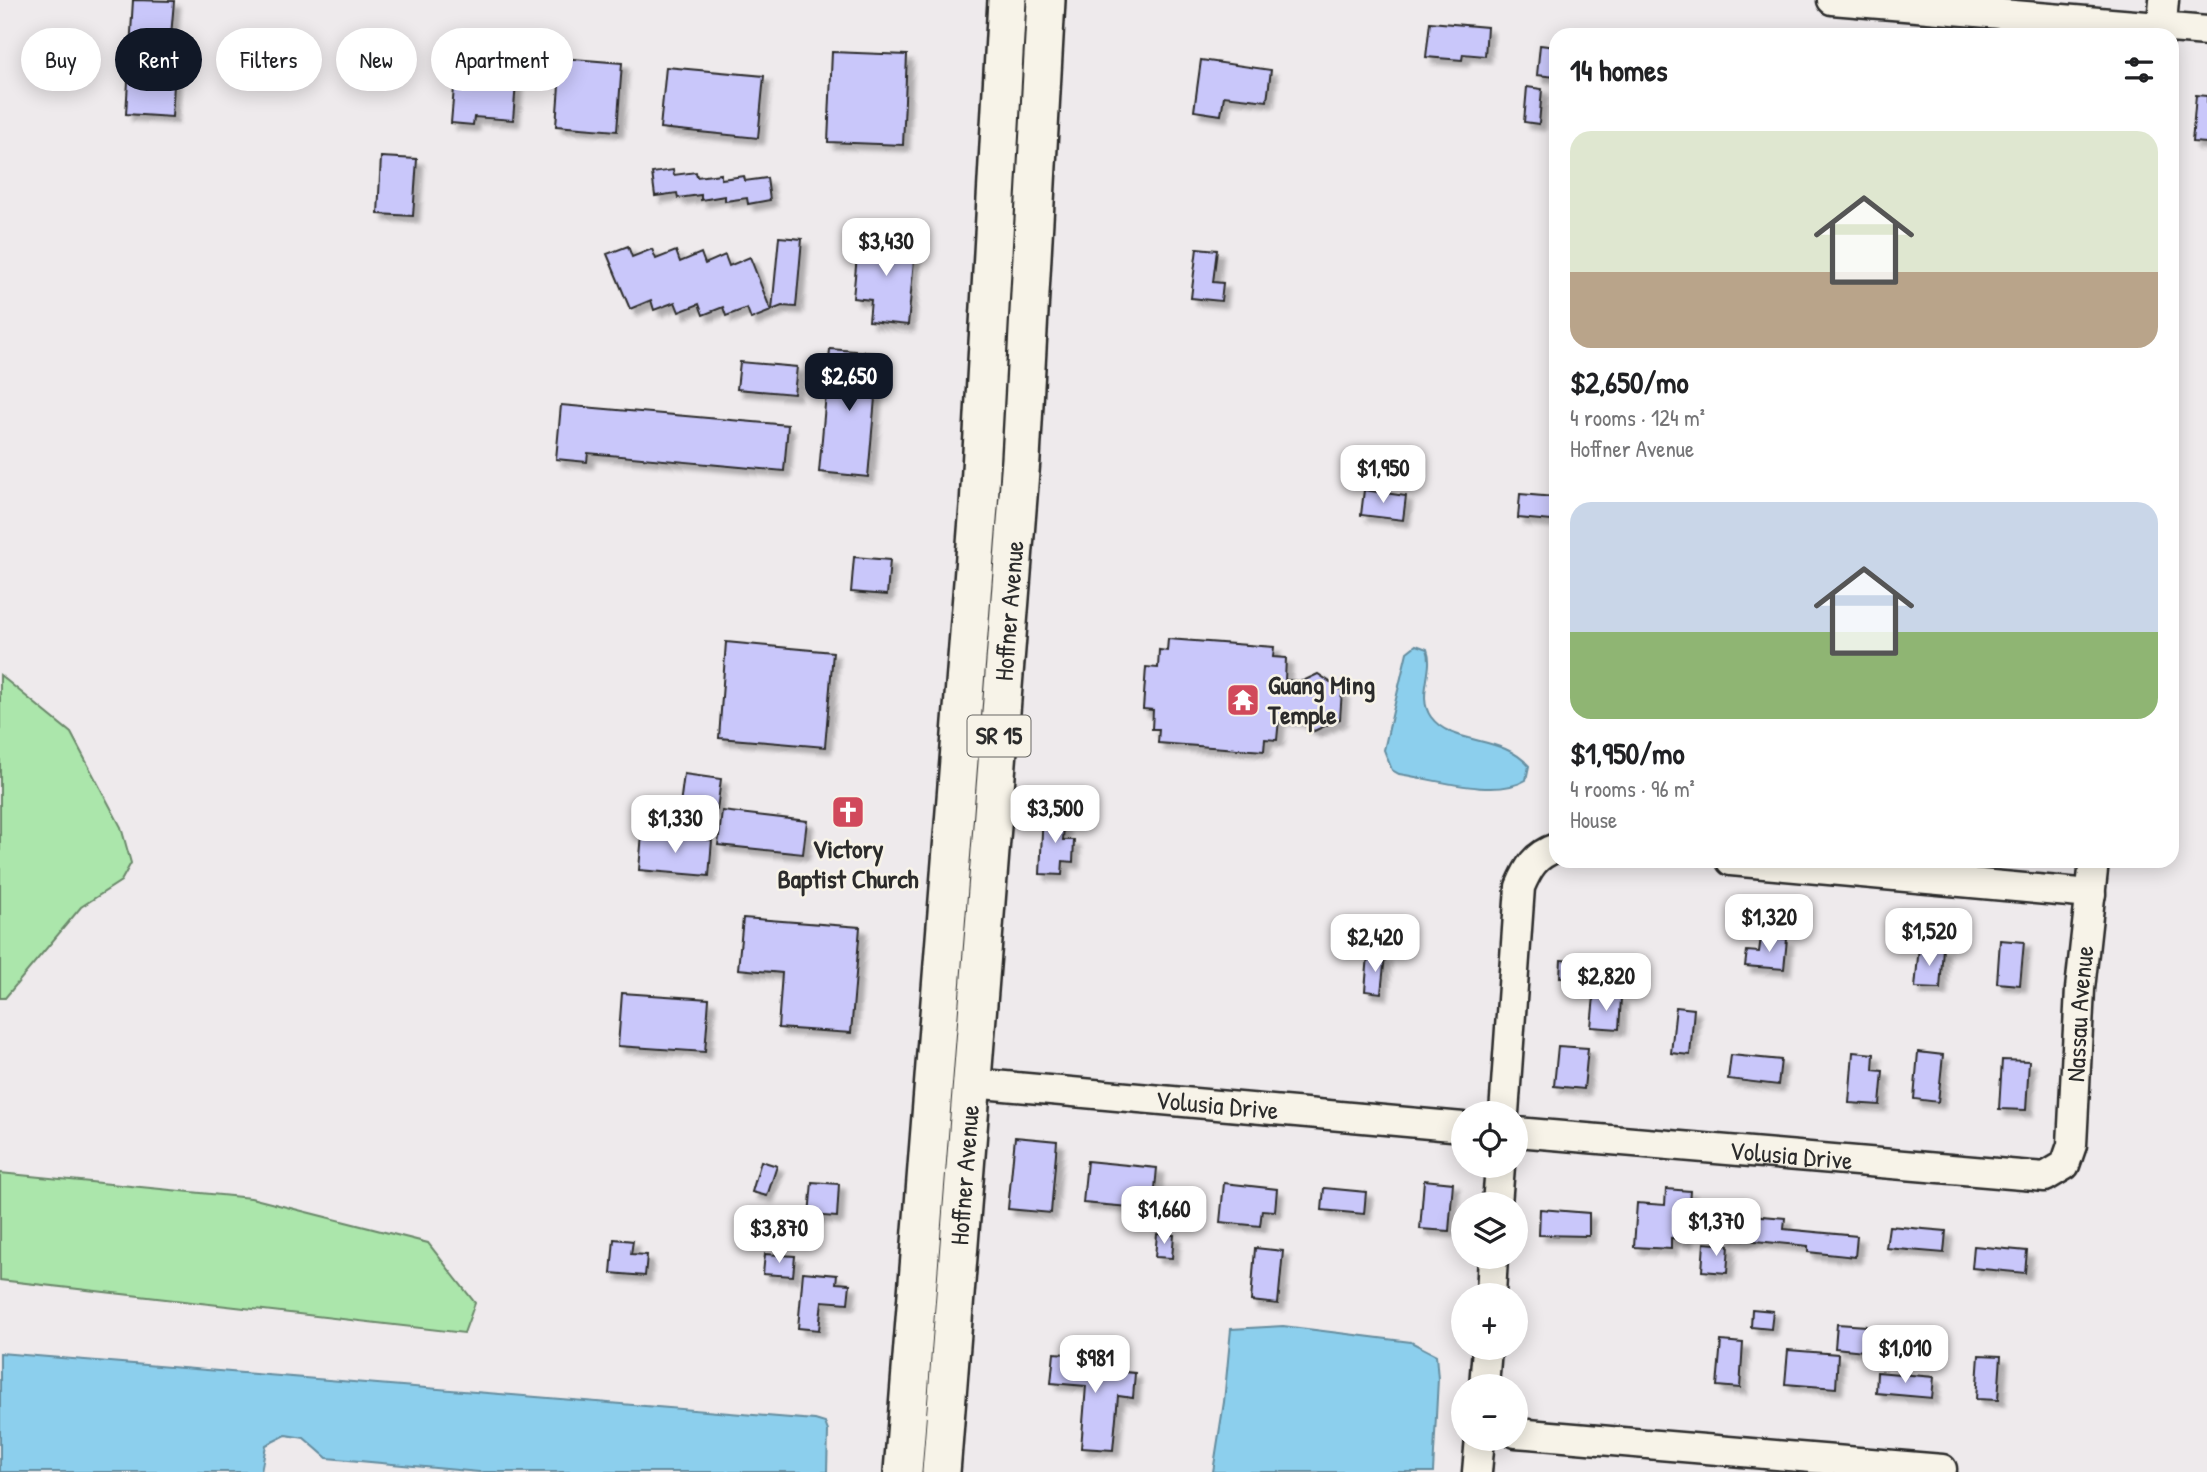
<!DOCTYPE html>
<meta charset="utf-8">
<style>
:root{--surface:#fff;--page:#f6f6f6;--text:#202124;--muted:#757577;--accent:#111827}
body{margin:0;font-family:"Patrick Hand",sans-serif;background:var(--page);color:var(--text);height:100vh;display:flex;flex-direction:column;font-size:26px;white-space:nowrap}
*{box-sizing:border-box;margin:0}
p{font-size:23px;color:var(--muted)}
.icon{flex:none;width:38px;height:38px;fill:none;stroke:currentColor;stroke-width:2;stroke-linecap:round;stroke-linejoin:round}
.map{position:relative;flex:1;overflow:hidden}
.sheet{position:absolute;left:1549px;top:28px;width:630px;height:840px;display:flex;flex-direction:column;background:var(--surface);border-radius:21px;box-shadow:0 4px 18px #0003}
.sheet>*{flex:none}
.banner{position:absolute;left:21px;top:28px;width:665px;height:63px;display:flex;gap:14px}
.controls{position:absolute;left:1451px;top:1101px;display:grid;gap:14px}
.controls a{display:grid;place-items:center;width:77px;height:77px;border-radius:50%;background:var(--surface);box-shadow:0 4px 18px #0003;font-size:35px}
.price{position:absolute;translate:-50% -60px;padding:0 16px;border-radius:14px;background:#fff;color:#222;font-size:23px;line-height:46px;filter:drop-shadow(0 2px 4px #0008)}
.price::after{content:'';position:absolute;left:50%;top:42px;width:21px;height:16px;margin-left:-10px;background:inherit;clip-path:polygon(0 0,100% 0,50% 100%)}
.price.active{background:var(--accent);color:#fff}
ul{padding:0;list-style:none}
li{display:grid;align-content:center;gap:14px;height:371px;padding:0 21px}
li span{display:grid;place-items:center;height:217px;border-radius:21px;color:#555}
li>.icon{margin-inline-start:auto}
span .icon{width:126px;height:126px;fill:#fffc;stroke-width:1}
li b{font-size:30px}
h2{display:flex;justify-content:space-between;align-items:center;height:84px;padding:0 21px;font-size:30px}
.tag{padding:0 24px;border-radius:32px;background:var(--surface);box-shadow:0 4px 18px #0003;font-size:24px;line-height:63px}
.tag.active{background:var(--accent);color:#fff}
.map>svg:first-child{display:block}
</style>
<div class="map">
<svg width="2207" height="1472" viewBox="0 0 2207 1472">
<defs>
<filter id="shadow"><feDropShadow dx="6" dy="6" stdDeviation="2" flood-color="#0004"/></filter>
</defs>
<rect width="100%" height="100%" fill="#eeeaec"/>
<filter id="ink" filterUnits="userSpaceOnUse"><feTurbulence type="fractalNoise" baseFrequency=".0143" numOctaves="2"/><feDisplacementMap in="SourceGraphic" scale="14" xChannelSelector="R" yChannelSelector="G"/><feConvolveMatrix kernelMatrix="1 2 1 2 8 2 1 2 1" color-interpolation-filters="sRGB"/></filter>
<g filter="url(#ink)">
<g fill="#abe6ab" stroke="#6b886b" stroke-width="2">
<polygon points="0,675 71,733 121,827 131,863 121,881 81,907 5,998 0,998"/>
<polygon points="0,1173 251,1198 428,1243 475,1303 464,1333 0,1280"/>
</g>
<g fill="#8ccfed" stroke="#658d9f" stroke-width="2">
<path d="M 1416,645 L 1427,649 C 1435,670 1416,696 1431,717 C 1452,746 1502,734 1529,766 L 1526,780 C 1496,799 1433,779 1399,774 L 1392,770 L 1384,750 L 1387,737 L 1407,652 Z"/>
<polygon points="1283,1326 1411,1342 1436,1355 1438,1379 1433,1472 1213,1472 1224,1402 1231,1329"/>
<polygon points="0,1353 815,1420 825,1423 828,1431 827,1472 479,1472 327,1458 304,1438 286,1435 266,1445 261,1472 0,1472"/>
</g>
<g fill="#c9c7fa" stroke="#2b2b2b" stroke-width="2" filter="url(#shadow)">
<polygon points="133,0 174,1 171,36 177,36 172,117 126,114"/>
<polygon points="1430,22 1487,27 1485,56 1463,54 1462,60 1426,57"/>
<polygon points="1540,45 1556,47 1556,77 1537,75"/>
<polygon points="832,52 907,55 903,145 828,142"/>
<polygon points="457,53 518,58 513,120 474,117 473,125 451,123"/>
<polygon points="561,58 622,63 617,131 556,126"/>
<polygon points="1201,60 1271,70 1267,101 1224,96 1221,115 1194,111"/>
<polygon points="666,67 764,76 758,138 660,128"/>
<polygon points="1527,87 1542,89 1539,124 1524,122"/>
<polygon points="2196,95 2207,96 2207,143 2192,142"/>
<polygon points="381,157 417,159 413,216 378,214"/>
<polygon points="673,170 674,175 696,172 697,177 721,174 721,179 744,176 745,181 767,178 770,200 748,204 747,198 725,201 725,196 701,200 701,195 678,198 677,193 655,196 652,173"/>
<polygon points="876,234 916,238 908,325 869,321 871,300 853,298 858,245 874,246"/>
<polygon points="779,237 802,239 796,307 782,306 772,310"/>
<polygon points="628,246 632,257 652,249 656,259 676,251 680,262 701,253 705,264 725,255 729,266 750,257 771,311 751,319 747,308 726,316 723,307 703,315 699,304 679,312 675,302 654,310 651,300 630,309 607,254"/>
<polygon points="1197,248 1217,250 1213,282 1223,283 1221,301 1191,298"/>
<polygon points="830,349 879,353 868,477 819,472"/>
<polygon points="740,362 797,367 794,394 737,389"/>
<polygon points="561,405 788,425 784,471 588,453 587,462 556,459"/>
<polygon points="1364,490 1406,496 1403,520 1361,515"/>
<polygon points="1520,494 1554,497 1552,521 1518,518"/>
<polygon points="854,557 890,560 887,595 851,592"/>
<polygon points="1168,639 1274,647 1273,657 1286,658 1285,680 1303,681 1318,674 1342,690 1340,719 1314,731 1298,720 1279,719 1277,740 1265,739 1264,751 1158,743 1159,729 1152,729 1153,710 1143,709 1146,667 1158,668 1159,650 1167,651"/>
<polygon points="726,642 833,652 825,747 719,738"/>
<polygon points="684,774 721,779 717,810 680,805"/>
<polygon points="722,811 807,821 803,854 718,845"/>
<polygon points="1043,812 1065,813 1063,840 1074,840 1073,862 1063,861 1062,875 1040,874"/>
<polygon points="642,833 712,840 709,876 639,870"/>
<polygon points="743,918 860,927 851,1033 778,1028 782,973 738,969"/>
<polygon points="1761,937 1787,939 1784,969 1745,966 1747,951 1759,952"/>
<polygon points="2000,940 2024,942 2020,985 1997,983"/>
<polygon points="1919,946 1943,948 1940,989 1915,988"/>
<polygon points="1368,955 1385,956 1381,993 1365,991"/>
<polygon points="1561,960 1587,962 1585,979 1560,977"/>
<polygon points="622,993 709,999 705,1052 618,1046"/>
<polygon points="1594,996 1621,998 1619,1029 1591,1027"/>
<polygon points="1676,1007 1694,1009 1690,1055 1671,1053"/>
<polygon points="1558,1046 1588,1048 1584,1089 1554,1086"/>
<polygon points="1853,1052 1874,1054 1873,1070 1883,1071 1880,1105 1849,1103"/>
<polygon points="1918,1052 1943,1055 1938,1102 1914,1099"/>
<polygon points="1731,1055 1781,1060 1778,1085 1728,1079"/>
<polygon points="2002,1060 2029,1061 2026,1110 1999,1109"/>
<polygon points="1015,1137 1057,1141 1051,1213 1008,1209"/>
<polygon points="761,1161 777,1166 767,1196 752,1192"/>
<polygon points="1087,1161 1157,1168 1153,1209 1083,1203"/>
<polygon points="1424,1180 1453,1183 1449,1231 1420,1229"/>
<polygon points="812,1182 839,1184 837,1217 809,1215"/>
<polygon points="1224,1183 1277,1189 1275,1211 1262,1210 1260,1226 1220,1222"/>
<polygon points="1324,1188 1366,1192 1364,1214 1322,1210"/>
<polygon points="1666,1189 1690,1191 1686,1240 1671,1238 1671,1249 1634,1247 1637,1203 1665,1205"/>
<polygon points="1540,1209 1589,1213 1589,1236 1539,1235"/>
<polygon points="1727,1213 1785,1218 1784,1229 1857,1236 1855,1257 1808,1252 1808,1246 1725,1238"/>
<polygon points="1889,1226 1946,1231 1944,1253 1886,1248"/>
<polygon points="1157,1234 1174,1235 1172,1258 1155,1257"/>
<polygon points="614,1239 633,1241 631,1254 647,1255 645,1276 611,1273"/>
<polygon points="1704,1243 1729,1245 1727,1273 1702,1271"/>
<polygon points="1974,1246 2027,1251 2025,1273 1972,1268"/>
<polygon points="1255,1248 1283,1251 1278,1304 1251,1301"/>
<polygon points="765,1254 795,1256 793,1276 763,1274"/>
<polygon points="803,1272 837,1275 836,1283 850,1284 848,1303 822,1301 819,1330 798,1328"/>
<polygon points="1752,1309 1773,1311 1771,1329 1751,1327"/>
<polygon points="1837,1324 1866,1326 1864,1351 1835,1348"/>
<polygon points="1721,1341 1743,1343 1740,1388 1717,1386"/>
<polygon points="1788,1350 1838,1354 1836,1388 1785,1384"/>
<polygon points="1054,1353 1104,1357 1103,1370 1135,1373 1133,1398 1118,1396 1113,1450 1081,1448 1086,1386 1051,1383"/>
<polygon points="1979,1355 2001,1356 1998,1400 1976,1399"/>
<polygon points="1877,1372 1934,1377 1932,1398 1876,1393"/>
</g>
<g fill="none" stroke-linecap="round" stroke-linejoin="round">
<defs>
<g id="minor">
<polyline points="1832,0 2207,31"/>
<polyline points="2161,35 2164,0"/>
<polyline points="1731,861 2091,894"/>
<path id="s1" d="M 971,1083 L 1463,1127"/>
<path d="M 1504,1113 L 1520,887 C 1528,868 1535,855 1556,848"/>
<path id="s2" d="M 1516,1132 L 2045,1177 L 2065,1165 L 2072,1145 L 2080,989 L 2094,861"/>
<polyline points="1497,1204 1500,1166"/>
<polyline points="1491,1295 1493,1256"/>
<polyline points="1484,1386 1487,1348"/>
<polyline points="1516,1433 1942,1469"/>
<polyline points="1477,1472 1480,1438"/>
</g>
<g id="major">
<polyline points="903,1472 979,506 1007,0"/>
<path id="s3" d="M 941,1472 L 1021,459 L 1046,0"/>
</g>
</defs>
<use href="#minor" stroke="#2b2b2b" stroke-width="33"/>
<use href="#major" stroke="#2b2b2b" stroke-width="42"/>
<use href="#minor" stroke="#f7f3e8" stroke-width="28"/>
<use href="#major" stroke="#f7f3e8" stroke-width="37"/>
</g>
</g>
<defs>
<symbol id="temple-square" viewBox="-11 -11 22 22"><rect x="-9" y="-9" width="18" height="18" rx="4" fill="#d1495b" stroke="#f7f3e8"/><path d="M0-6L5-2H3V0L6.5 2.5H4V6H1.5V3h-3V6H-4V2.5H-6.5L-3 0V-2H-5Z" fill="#fff"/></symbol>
<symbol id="church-square" viewBox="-11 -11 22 22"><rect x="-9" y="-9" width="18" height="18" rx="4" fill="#d1495b" stroke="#f7f3e8"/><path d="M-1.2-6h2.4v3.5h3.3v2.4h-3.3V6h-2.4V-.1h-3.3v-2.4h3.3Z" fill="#fff"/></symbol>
</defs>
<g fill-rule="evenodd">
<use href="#temple-square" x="1224" y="681" width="38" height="38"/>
<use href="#church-square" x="829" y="793" width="38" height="38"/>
</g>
<g text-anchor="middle" stroke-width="5" stroke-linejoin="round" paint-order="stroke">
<rect fill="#f7f3e8" stroke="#686764" stroke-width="2" x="967.5" y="715.5" width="63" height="41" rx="5"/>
<g font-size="24" font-weight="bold" fill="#2b2b2b">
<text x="999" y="744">SR 15</text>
</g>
<g font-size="26" fill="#2b2b2b" stroke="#f7f3e8">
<text dy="9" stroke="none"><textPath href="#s3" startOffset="864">Hoffner Avenue</textPath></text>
<text dy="9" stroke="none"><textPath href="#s2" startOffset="707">Nassau Avenue</textPath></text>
<text dy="9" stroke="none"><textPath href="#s1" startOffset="247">Volusia Drive</textPath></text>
<text dy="9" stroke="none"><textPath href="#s2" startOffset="276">Volusia Drive</textPath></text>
<text dy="9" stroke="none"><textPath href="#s3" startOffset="298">Hoffner Avenue</textPath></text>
</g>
<g font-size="26" font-weight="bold" fill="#2b2b2b" stroke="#f7f3e8" text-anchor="start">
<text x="1268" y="694">Guang Ming<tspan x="1268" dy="30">Temple</tspan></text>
<text x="848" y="858" text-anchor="middle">Victory<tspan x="848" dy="30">Baptist Church</tspan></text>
</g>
</g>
</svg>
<div class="controls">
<a><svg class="icon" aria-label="locate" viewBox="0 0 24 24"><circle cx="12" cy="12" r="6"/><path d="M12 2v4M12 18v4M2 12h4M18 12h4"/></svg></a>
<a><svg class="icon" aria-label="layers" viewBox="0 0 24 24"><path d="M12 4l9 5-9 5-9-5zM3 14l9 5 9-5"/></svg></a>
<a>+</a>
<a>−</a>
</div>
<b class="price" style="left:886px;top:278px">$3,430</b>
<b class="price active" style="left:849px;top:413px">$2,650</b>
<b class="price" style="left:1383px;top:505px">$1,950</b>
<b class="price" style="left:1055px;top:845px">$3,500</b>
<b class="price" style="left:675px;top:855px">$1,330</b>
<b class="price" style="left:1769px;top:954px">$1,320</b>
<b class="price" style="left:1929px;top:968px">$1,520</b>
<b class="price" style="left:1375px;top:974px">$2,420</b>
<b class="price" style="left:1606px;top:1013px">$2,820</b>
<b class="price" style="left:1164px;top:1246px">$1,660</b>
<b class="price" style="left:1716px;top:1258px">$1,370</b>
<b class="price" style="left:779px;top:1265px">$3,870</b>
<b class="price" style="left:1905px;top:1385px">$1,010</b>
<b class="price" style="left:1095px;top:1395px">$981</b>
<div class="banner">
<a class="tag">Buy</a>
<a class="tag active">Rent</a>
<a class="tag">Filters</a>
<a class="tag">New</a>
<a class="tag">Apartment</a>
</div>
<section class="sheet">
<h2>14 homes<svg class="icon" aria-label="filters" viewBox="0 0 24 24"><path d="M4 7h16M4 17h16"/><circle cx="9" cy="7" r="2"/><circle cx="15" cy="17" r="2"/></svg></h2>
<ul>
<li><span style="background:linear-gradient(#dfe7d0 65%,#b9a48a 0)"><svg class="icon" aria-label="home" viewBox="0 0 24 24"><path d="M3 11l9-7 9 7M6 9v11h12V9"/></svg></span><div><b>$2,650/mo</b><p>4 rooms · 124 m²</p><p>Hoffner Avenue</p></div></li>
<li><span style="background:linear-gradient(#c9d6e8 60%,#8fb573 0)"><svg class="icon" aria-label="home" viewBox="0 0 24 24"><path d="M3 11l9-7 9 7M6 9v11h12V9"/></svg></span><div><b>$1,950/mo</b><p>4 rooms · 96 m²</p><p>House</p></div></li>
</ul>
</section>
</div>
